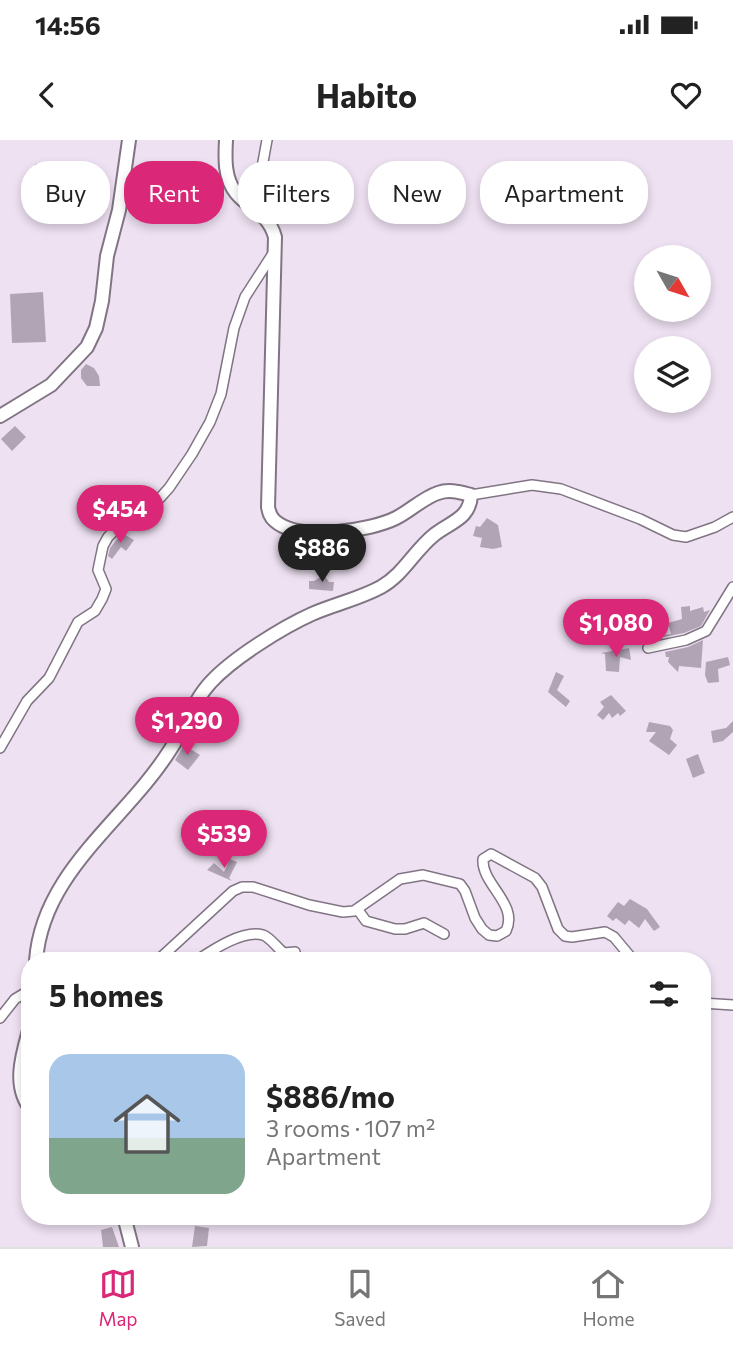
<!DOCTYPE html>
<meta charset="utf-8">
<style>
:root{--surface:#fff;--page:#f6f6f6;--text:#222;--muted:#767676;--line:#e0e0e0;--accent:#db2777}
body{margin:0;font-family:Commissioner,sans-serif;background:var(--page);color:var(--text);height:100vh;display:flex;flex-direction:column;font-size:26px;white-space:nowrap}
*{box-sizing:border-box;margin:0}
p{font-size:23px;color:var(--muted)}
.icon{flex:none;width:38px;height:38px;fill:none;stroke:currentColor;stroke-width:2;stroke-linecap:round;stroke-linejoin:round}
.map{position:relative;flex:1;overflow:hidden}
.drawer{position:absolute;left:21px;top:812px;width:690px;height:273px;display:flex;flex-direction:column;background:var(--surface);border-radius:28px;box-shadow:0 4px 10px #0003}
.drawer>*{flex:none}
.hud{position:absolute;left:21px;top:21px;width:691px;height:63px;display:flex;gap:14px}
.needle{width:46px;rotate:129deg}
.buttons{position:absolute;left:634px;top:105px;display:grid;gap:14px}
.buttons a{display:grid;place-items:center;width:77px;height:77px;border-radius:50%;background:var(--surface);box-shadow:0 4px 10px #0003;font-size:35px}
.price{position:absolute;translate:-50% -60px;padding:0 16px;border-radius:24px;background:var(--accent);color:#fff;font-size:23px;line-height:46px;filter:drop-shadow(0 2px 4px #0008)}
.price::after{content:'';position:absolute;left:50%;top:42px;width:21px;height:16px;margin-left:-10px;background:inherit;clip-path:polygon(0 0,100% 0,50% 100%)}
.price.on{background:#222;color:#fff}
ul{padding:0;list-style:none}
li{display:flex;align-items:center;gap:21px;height:175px;padding:0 28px}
li span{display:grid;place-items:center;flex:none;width:196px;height:140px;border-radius:21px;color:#555}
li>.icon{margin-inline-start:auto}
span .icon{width:84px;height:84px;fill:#fffc;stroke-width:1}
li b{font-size:30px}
h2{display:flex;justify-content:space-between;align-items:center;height:84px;padding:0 28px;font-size:30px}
.tag{padding:0 24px;border-radius:28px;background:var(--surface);box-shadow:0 4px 10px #0003;font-size:24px;line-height:63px}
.tag.on{background:var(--accent);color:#fff}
.status{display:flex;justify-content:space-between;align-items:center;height:49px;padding:0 35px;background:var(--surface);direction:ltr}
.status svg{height:19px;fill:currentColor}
header{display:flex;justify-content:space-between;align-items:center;height:91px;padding:0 28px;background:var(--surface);font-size:32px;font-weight:700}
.tab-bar{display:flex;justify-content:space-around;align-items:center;height:98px;border-top:2px solid var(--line);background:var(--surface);font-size:19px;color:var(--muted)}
.tab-bar a{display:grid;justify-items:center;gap:4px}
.tab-bar .on{color:var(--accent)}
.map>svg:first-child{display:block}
</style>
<div class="status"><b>14:56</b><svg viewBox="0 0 49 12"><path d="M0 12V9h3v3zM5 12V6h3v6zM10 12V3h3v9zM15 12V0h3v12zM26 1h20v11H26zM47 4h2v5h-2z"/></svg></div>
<header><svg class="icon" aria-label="back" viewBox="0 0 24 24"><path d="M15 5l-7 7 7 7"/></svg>Habito<svg class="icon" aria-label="heart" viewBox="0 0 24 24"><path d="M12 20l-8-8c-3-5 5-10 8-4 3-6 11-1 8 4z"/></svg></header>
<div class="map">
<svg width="733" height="1107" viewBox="0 0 733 1107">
<rect width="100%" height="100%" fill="#eee1f2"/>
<g fill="#b1a5b5">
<polygon points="58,23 59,33 74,32 74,40 82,40 84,72 38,74 35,24"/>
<polygon points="43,152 46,202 12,203 10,154"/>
<polygon points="86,224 94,228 99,236 100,246 87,246 81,238 81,230"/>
<polygon points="15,286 26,297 12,311 1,299"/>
<polygon points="487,378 498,385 502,407 493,409 480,407 482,398 473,396 476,386 480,387"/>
<polygon points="122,393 134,400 126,411 121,407 112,419 108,416 110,408"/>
<polygon points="324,435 329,442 334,442 333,451 309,449 309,441 314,441"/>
<polygon points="690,466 690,471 703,467 704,472 710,470 701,486 684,493 664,497 665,495 671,494 668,483 682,479 681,467"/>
<polygon points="703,500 701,528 679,526 678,532 668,522 669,517 666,517 665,512 688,507"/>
<polygon points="629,508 631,520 620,517 619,532 606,531 605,514 601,513"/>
<polygon points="728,517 730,525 718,529 719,542 708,543 705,535 706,522"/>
<polygon points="556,532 564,536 557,550 570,561 566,567 548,552"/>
<polygon points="611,555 626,571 620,576 618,573 612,578 609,573 603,580 597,575 604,567 600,562"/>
<polygon points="733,581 733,592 723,601 713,603 711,591 726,588"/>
<polygon points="649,582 670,586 673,590 670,599 677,605 669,615 649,601 656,592 646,592"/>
<polygon points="184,605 200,615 188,630 175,620"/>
<polygon points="698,614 705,633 693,638 686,619"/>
<polygon points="230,719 237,722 229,738 232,741 207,730 214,723 224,732"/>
<polygon points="630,759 647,769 660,787 654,791 645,779 639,788 629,780 625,785 616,778 613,781 607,776 618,762 624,766"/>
<polygon points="195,1086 209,1088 207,1106 192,1107"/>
<polygon points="112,1087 119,1107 103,1107 101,1090"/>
</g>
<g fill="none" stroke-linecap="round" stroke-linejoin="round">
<defs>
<g id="street">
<polyline points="257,69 257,55 267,0"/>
<polyline points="471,355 532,345 561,349 640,379 673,395 686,397 715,387 733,377"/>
<polyline points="648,508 686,500 706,491 733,447"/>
<polyline points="0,608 27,561 49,538 78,482 95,471 102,459 106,449 98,430 103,406 108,397 118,387 149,370 169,348 192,314 210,282 221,254 234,188 245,157 274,112"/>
<polyline points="358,770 366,781 395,789 405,789 424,783 444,794"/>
<path d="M 157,821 L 233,751 L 242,747 L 253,747 L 309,765 L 343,772 L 354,771 L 400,739 L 423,735 L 460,744 L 465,751 L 475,778 L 482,789 L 489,795 L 497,796 L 506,791 C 519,764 481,744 483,719 L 491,714 L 535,738 L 542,747 L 558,789 L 565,796 L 572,797 L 605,792 L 614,797 L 634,821"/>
<path d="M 196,821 C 211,811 243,789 263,795 C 271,798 277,808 284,813 L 295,812"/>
<polyline points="702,863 733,865"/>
<polyline points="0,878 15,859 30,850"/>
</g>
<g id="secondary">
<polyline points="0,276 51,245 87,207 96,188 102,161 107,116 119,70 129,0"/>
<path d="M 36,821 C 42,732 126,680 170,610 C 185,588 193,561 211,542 C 233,518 283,487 312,474 C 335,464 359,459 381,447 C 404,434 414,411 434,395 C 450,382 470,379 471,355 C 459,352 449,349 438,353 C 423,358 410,371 396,378 C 370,391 299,402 275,381 C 270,377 269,372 268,367 L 275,97 C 268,72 250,70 236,53 C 224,38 225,18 226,0"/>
<path d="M 30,887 C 23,913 12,944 30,968"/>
<polyline points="124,1076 132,1107"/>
</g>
</defs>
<use href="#street" stroke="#817584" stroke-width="12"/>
<use href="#secondary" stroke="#817584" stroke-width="16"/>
<use href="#street" stroke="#fff" stroke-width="9"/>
<use href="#secondary" stroke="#fff" stroke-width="12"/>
</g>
</svg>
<div class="buttons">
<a><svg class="needle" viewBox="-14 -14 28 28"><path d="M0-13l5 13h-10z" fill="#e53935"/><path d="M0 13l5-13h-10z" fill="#767676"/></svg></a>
<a><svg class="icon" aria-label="layers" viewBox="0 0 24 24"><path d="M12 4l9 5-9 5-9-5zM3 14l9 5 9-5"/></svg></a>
</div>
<b class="price" style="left:120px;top:405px">$454</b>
<b class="price on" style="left:322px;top:444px">$886</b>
<b class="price" style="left:616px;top:519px">$1,080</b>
<b class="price" style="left:187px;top:617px">$1,290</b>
<b class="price" style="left:224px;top:730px">$539</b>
<div class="hud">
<a class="tag">Buy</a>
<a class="tag on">Rent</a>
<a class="tag">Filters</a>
<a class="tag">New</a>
<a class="tag">Apartment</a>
</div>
<section class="drawer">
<h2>5 homes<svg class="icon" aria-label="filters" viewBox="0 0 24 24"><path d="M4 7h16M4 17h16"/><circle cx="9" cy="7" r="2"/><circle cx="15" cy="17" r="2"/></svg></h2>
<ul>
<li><span style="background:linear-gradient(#a9c7e8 60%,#7fa58c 0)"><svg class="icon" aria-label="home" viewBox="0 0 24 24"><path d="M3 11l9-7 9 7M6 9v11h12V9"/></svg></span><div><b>$886/mo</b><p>3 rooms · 107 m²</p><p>Apartment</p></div></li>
</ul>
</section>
</div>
<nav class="tab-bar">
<a class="on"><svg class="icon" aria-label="map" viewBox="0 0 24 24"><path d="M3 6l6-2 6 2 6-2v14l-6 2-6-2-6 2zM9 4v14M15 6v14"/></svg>Map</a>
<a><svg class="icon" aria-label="saved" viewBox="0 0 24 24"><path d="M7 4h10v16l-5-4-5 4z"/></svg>Saved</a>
<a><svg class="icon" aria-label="home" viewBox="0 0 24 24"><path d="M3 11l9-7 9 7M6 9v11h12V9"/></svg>Home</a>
</nav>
